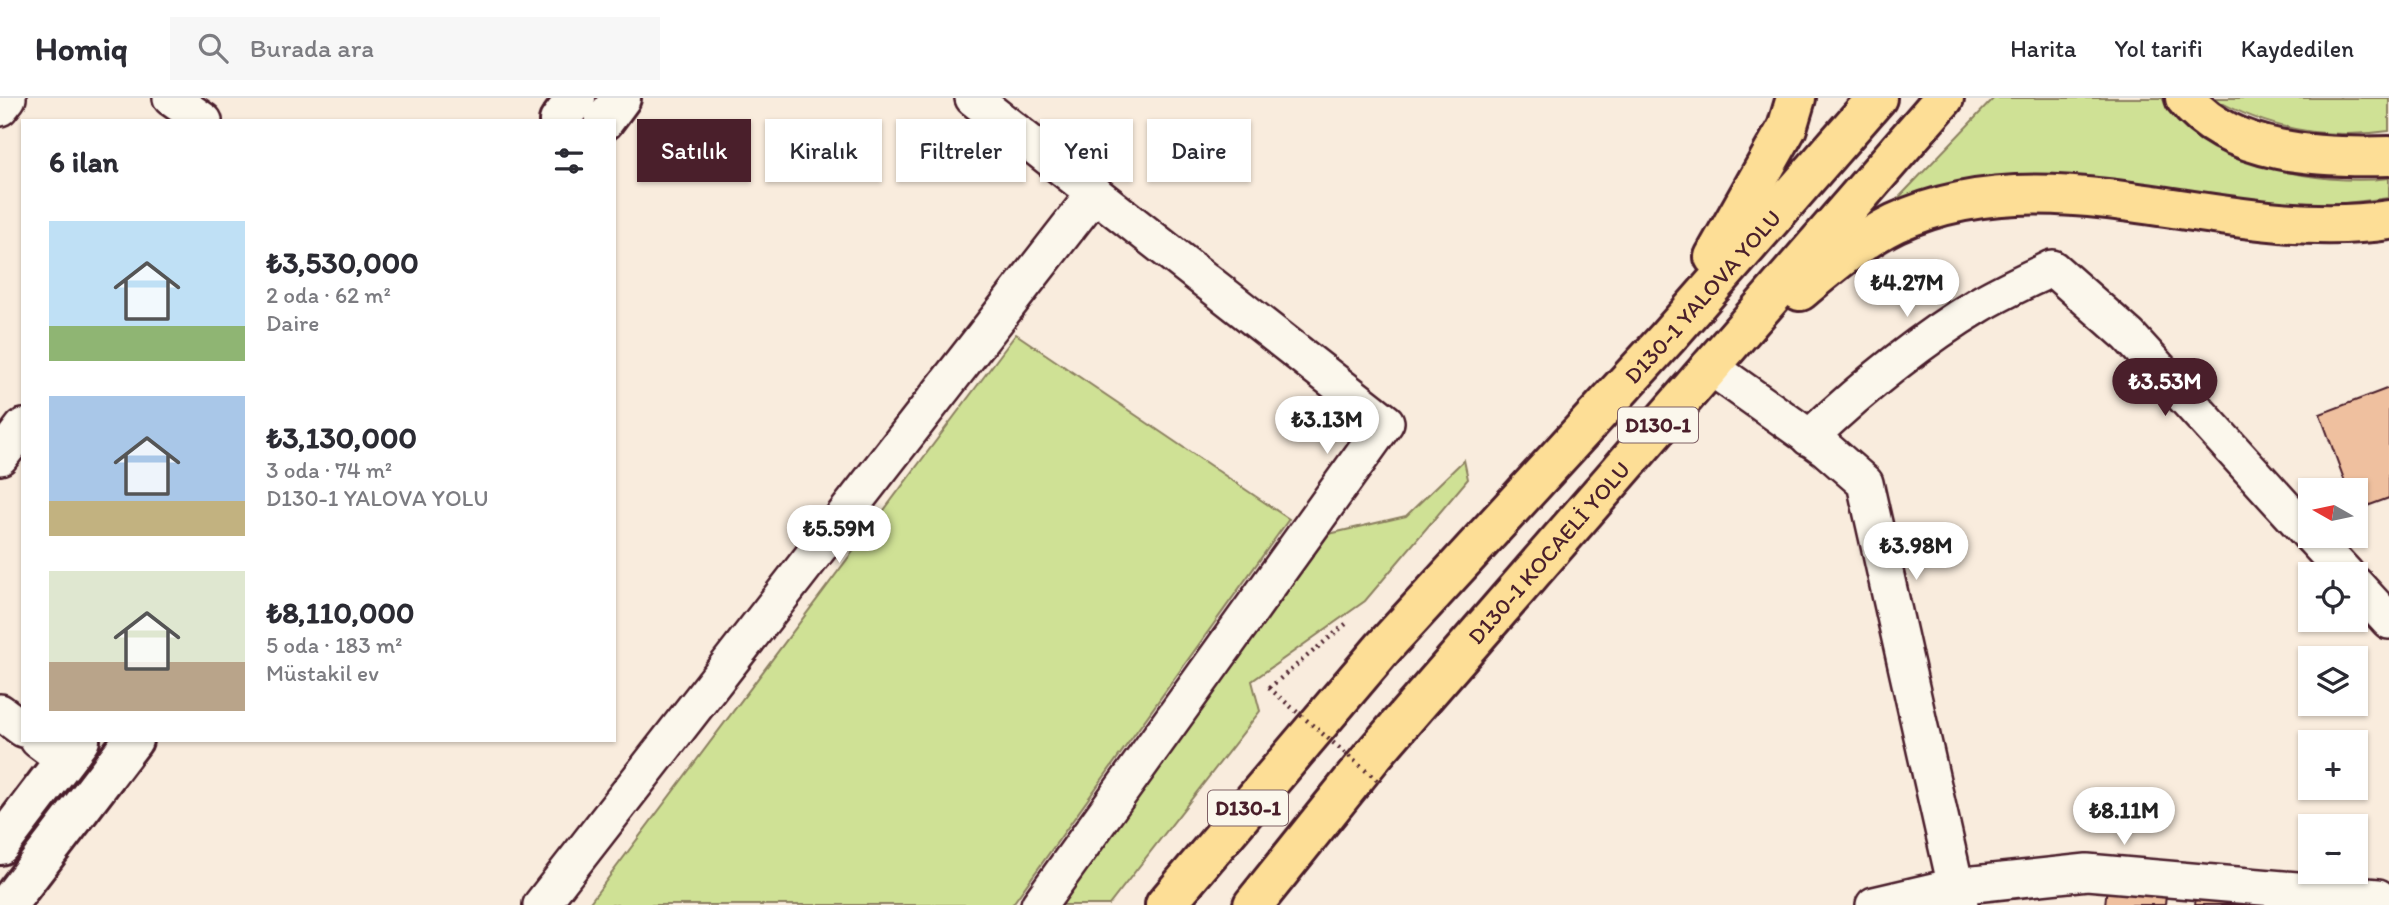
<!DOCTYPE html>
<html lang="tr">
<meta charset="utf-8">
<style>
:root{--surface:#fff;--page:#f7f7f7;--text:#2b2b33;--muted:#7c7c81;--line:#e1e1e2;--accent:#4a1f2b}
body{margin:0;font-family:Itim,sans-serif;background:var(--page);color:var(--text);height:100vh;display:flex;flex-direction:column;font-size:26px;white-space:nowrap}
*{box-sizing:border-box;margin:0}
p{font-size:23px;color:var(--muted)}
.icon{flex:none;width:38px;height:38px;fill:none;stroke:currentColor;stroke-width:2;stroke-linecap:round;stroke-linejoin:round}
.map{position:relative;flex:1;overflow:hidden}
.details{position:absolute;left:21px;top:21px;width:595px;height:623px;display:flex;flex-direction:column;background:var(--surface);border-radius:0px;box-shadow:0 2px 5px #0004}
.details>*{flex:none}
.banner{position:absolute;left:637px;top:21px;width:665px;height:63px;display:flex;gap:14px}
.needle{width:46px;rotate:279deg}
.buttons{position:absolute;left:2298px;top:380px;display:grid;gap:14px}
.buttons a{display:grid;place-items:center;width:70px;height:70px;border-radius:0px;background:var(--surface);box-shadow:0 2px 5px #0004;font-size:35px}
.price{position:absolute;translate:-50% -60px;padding:0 16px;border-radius:24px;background:#fff;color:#222;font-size:23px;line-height:46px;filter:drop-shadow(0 2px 4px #0008)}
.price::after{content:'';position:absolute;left:50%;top:42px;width:21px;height:16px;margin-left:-10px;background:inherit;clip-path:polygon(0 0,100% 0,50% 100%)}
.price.current{background:var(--accent);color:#fff}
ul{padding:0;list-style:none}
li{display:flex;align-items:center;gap:21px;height:175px;padding:0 28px}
li span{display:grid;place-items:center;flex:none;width:196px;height:140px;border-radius:0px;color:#555}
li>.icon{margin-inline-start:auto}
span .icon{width:84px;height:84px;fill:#fffc;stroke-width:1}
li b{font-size:30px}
h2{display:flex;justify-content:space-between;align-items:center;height:84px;padding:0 28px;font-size:30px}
.chip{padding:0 24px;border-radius:0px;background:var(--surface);box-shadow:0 2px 5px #0004;font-size:24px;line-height:63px}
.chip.current{background:var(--accent);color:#fff}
header{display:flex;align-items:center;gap:42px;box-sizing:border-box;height:98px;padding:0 35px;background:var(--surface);border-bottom:2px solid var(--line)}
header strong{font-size:33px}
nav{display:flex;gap:38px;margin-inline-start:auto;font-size:24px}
.search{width:490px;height:63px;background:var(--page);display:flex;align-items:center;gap:18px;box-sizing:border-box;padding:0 24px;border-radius:0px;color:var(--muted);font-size:26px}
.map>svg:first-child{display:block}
</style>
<header>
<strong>Homiq</strong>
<div class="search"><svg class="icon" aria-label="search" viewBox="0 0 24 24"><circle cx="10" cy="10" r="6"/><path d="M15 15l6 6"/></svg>Burada ara</div>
<nav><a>Harita</a><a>Yol tarifi</a><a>Kaydedilen</a></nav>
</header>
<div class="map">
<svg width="2389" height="807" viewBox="0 0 2389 807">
<rect width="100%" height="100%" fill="#f9ecdd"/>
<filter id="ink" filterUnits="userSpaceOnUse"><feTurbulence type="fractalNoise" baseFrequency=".0143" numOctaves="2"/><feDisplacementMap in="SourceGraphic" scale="14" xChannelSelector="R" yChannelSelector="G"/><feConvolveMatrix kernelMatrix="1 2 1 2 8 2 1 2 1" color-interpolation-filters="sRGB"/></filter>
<g filter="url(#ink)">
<g fill="#cfe195" stroke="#8c8060" stroke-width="2">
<path d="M 1994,0 L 2162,0 C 2202,65 2318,89 2389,80 L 2389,100 L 2302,110 L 1884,115 Z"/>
<path d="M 2213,0 L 2389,0 L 2389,33 C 2327,42 2267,31 2213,0 Z"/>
<polygon points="1016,236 1289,421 1012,807 588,807"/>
<polygon points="1464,362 1468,381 1365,503 1252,583 1260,613 1109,807 1057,807 1329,436 1406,418"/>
</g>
<g fill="#efc09f" stroke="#4a1f2b" stroke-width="2">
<polygon points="2389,290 2389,400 2356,412 2356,392 2348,392 2320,316"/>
<polygon points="2108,780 2167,785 2165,807 2105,807"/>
<polygon points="2197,791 2301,807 2195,807"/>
</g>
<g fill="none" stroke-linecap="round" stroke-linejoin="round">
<defs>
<g id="street">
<polyline points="171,0 204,23"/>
<polyline points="973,0 1386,324 1039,807"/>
<polyline points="0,10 8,0"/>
<polyline points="1709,268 1826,351 1865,385 1960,807"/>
<path d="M 1809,340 C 1862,290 1917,244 1979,207 C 2003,193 2028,182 2052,170 L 2129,238 L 2310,437"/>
<polyline points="0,359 23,329"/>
<polyline points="2311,438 2346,476"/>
<polyline points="2356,487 2389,523"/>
<polyline points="0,614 23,631"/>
<polyline points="38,642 65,662"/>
<polyline points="541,807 1095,95"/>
<polyline points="1874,807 1955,788 2087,774 2378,799"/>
</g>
<g id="secondary">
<polyline points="559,23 576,0"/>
<polyline points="604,23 621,0"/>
<polyline points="0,747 80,642"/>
<polyline points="7,807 133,642"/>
</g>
<g id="highway">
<path d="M 2185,0 C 2229,57 2323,60 2389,58"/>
<polyline points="1714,159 1787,30 1796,0"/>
<path d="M 1800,193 C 1829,169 1860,142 1895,125 C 2054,51 2224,147 2389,122"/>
<path id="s1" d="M 1165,807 L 1383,550 L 1667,240 L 1877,0"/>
<path id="s2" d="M 1253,807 L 1374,656 L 1944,0"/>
</g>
</defs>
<use href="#street" stroke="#4a1f2b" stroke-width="40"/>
<use href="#secondary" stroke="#4a1f2b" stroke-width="44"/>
<use href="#highway" stroke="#4a1f2b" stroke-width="44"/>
<polyline stroke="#4a1f2b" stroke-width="4.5" stroke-dasharray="2 5" stroke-linecap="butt" points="1269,590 1347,525"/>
<use href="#street" stroke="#fbf7ec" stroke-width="35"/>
<use href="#secondary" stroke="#fbf7ec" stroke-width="38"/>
<use href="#highway" stroke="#fdde96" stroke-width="38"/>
<polyline stroke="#4a1f2b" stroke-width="4.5" stroke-dasharray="2 5" stroke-linecap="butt" points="1269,590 1378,683"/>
</g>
</g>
<g text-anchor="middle" stroke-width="6" stroke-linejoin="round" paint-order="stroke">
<g fill="#fbf7ec" stroke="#7f6065" stroke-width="2">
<rect x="1618" y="309.5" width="80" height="35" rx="5"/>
<rect x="1208" y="692.5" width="80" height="35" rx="5"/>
</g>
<g font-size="21" font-weight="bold" fill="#4a1f2b">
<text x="1658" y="334">D130-1</text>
<text x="1248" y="717">D130-1</text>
</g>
<g font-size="23" fill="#4a1f2b" stroke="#fbf7ec">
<text dy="8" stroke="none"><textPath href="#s1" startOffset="812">D130-1 YALOVA YOLU</textPath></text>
<text dy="8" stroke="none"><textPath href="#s2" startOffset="460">D130-1 KOCAELİ YOLU</textPath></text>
</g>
</g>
</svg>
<div class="buttons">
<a><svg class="needle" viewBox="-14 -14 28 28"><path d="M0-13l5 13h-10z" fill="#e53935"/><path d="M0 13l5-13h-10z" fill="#7c7c81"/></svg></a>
<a><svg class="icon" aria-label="locate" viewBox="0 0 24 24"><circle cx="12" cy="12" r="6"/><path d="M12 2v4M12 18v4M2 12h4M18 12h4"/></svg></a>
<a><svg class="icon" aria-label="layers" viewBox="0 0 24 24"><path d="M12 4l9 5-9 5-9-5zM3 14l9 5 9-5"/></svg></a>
<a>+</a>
<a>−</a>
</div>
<b class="price" style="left:1907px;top:221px">₺4.27M</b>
<b class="price current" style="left:2165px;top:320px">₺3.53M</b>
<b class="price" style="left:1327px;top:358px">₺3.13M</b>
<b class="price" style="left:839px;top:467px">₺5.59M</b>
<b class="price" style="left:1916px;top:484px">₺3.98M</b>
<b class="price" style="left:2124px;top:749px">₺8.11M</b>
<div class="banner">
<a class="chip current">Satılık</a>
<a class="chip">Kiralık</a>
<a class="chip">Filtreler</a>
<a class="chip">Yeni</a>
<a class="chip">Daire</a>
</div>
<section class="details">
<h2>6 ilan<svg class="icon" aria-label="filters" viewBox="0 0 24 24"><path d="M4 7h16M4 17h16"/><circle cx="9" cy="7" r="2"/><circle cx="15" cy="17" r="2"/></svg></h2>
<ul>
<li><span style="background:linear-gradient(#bfe0f5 75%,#8fb573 0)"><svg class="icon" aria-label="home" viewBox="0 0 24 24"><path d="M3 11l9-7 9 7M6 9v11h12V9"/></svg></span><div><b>₺3,530,000</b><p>2 oda · 62 m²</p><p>Daire</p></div></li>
<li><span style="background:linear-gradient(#a9c7e8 75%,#c2b280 0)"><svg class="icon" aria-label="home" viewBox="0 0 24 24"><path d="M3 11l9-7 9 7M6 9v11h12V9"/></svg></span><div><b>₺3,130,000</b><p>3 oda · 74 m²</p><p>D130-1 YALOVA YOLU</p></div></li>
<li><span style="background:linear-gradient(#dfe7d0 65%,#b9a48a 0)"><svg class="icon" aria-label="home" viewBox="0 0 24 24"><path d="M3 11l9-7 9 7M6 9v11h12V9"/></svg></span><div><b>₺8,110,000</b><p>5 oda · 183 m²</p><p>Müstakil ev</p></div></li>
</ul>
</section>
</div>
